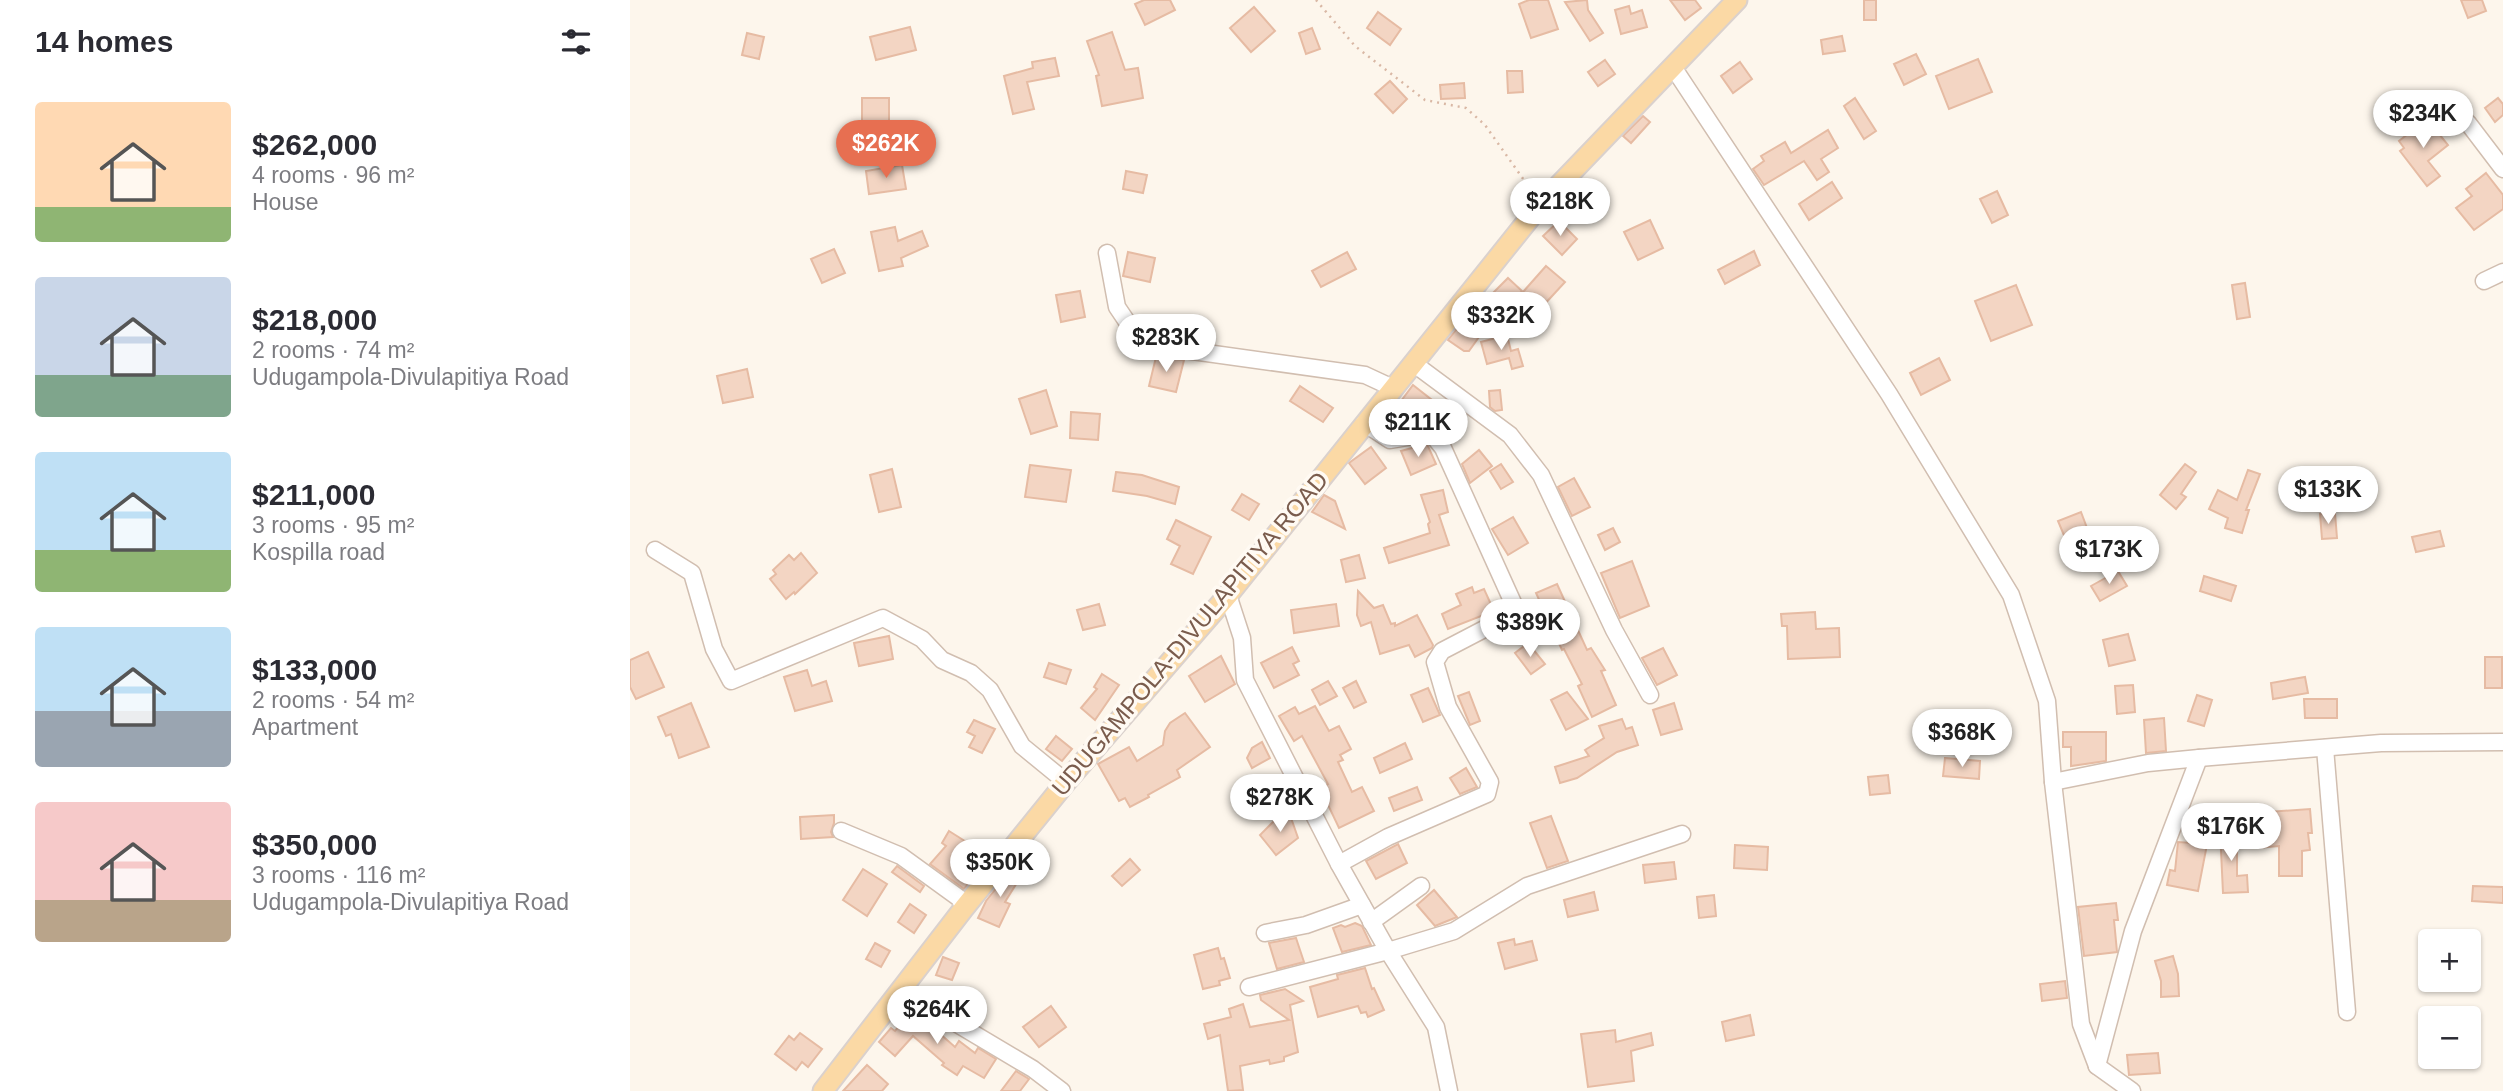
<!DOCTYPE html>
<meta charset="utf-8">
<style>
:root{--surface:#fff;--page:#f2f2f3;--text:#2b2b33;--muted:#7c7c81;--accent:#e76f51}
body{margin:0;font-family:Arial,sans-serif;background:var(--page);color:var(--text);height:100vh;display:flex;flex-direction:column;font-size:26px;white-space:nowrap}
*{box-sizing:border-box;margin:0}
p{font-size:23px;color:var(--muted)}
.icon{flex:none;width:38px;height:38px;fill:none;stroke:currentColor;stroke-width:2;stroke-linecap:round;stroke-linejoin:round}
.map{position:relative;flex:1;overflow:hidden}
.drawer{display:flex;flex-direction:column;background:var(--surface);width:630px}
.drawer>*{flex:none}
.controls{position:absolute;left:1788px;top:929px;display:grid;gap:14px}
.controls a{display:grid;place-items:center;width:63px;height:63px;border-radius:7px;background:var(--surface);box-shadow:0 2px 5px #0004;font-size:35px}
.price{position:absolute;translate:-50% -60px;padding:0 16px;border-radius:24px;background:#fff;color:#222;font-size:23px;line-height:46px;filter:drop-shadow(0 2px 4px #0008)}
.price::after{content:'';position:absolute;left:50%;top:42px;width:21px;height:16px;margin-left:-10px;background:inherit;clip-path:polygon(0 0,100% 0,50% 100%)}
.price.active{background:var(--accent);color:#fff}
ul{padding:0;list-style:none}
li{display:flex;align-items:center;gap:21px;height:175px;padding:0 35px}
li span{display:grid;place-items:center;flex:none;width:196px;height:140px;border-radius:7px;color:#555}
li>.icon{margin-inline-start:auto}
span .icon{width:84px;height:84px;fill:#fffc;stroke-width:1}
li b{font-size:30px}
h2{display:flex;justify-content:space-between;align-items:center;height:84px;padding:0 35px;font-size:30px}
main{display:flex;flex:1;min-height:0}
.map>svg:first-child{display:block}
</style>
<main>
<section class="drawer">
<h2>14 homes<svg class="icon" aria-label="filters" viewBox="0 0 24 24"><path d="M4 7h16M4 17h16"/><circle cx="9" cy="7" r="2"/><circle cx="15" cy="17" r="2"/></svg></h2>
<ul>
<li><span style="background:linear-gradient(#ffd9b3 75%,#8fb573 0)"><svg class="icon" aria-label="home" viewBox="0 0 24 24"><path d="M3 11l9-7 9 7M6 9v11h12V9"/></svg></span><div><b>$262,000</b><p>4 rooms · 96 m²</p><p>House</p></div></li>
<li><span style="background:linear-gradient(#c9d6e8 70%,#7fa58c 0)"><svg class="icon" aria-label="home" viewBox="0 0 24 24"><path d="M3 11l9-7 9 7M6 9v11h12V9"/></svg></span><div><b>$218,000</b><p>2 rooms · 74 m²</p><p>Udugampola-Divulapitiya Road</p></div></li>
<li><span style="background:linear-gradient(#bfe0f5 70%,#8fb573 0)"><svg class="icon" aria-label="home" viewBox="0 0 24 24"><path d="M3 11l9-7 9 7M6 9v11h12V9"/></svg></span><div><b>$211,000</b><p>3 rooms · 95 m²</p><p>Kospilla road</p></div></li>
<li><span style="background:linear-gradient(#bfe0f5 60%,#9aa5b1 0)"><svg class="icon" aria-label="home" viewBox="0 0 24 24"><path d="M3 11l9-7 9 7M6 9v11h12V9"/></svg></span><div><b>$133,000</b><p>2 rooms · 54 m²</p><p>Apartment</p></div></li>
<li><span style="background:linear-gradient(#f6c9c9 70%,#b9a48a 0)"><svg class="icon" aria-label="home" viewBox="0 0 24 24"><path d="M3 11l9-7 9 7M6 9v11h12V9"/></svg></span><div><b>$350,000</b><p>3 rooms · 116 m²</p><p>Udugampola-Divulapitiya Road</p></div></li>
</ul>
</section>
<div class="map">
<svg width="1873" height="1091" viewBox="0 0 1873 1091">
<rect width="100%" height="100%" fill="#fdf6ec"/>
<g fill="#f3d5c3" stroke="#e6bba3" stroke-width="2">
<polygon points="514,0 540,0 545,10 515,25 505,4"/>
<polygon points="899,0 918,0 928,29 901,38 889,4"/>
<polygon points="957,0 958,10 973,33 960,41 935,2"/>
<polygon points="1040,0 1065,0 1071,8 1055,20"/>
<rect x="1234" y="0" width="12" height="20"/>
<polygon points="1831,0 1852,0 1856,11 1838,18"/>
<polygon points="999,6 1001,14 1012,10 1017,27 991,34 985,10"/>
<polygon points="624,7 645,31 621,52 600,28"/>
<polygon points="748,12 771,29 760,45 737,28"/>
<polygon points="280,27 286,50 246,60 240,37"/>
<polygon points="682,28 690,49 676,54 669,33"/>
<polygon points="482,32 495,70 508,68 513,98 472,106 466,76 469,75 457,41"/>
<polygon points="117,33 134,37 129,59 112,55"/>
<polygon points="1212,36 1215,51 1193,54 1191,40"/>
<polygon points="1286,54 1296,74 1274,85 1264,64"/>
<polygon points="425,58 429,76 397,82 404,109 383,114 374,76 403,68 402,62"/>
<polygon points="1348,59 1362,92 1319,109 1306,76"/>
<polygon points="975,60 985,74 968,86 958,72"/>
<polygon points="1110,62 1122,79 1103,93 1091,76"/>
<polygon points="877,71 892,71 893,92 878,93"/>
<polygon points="760,81 777,99 763,113 745,94"/>
<polygon points="834,83 835,98 811,99 810,85"/>
<rect x="232" y="98" width="27" height="25"/>
<polygon points="1225,98 1246,131 1234,139 1214,106"/>
<polygon points="1868,98 1873,104 1873,115 1865,122 1855,108"/>
<polygon points="1013,116 1020,122 1001,143 993,136"/>
<polygon points="1797,119 1818,145 1798,161 1810,176 1797,186 1770,151 1774,148 1769,141"/>
<polygon points="1198,130 1208,148 1191,159 1199,172 1187,180 1174,161 1134,185 1123,169 1134,161 1131,156 1155,142 1161,153"/>
<polygon points="272,165 276,189 239,194 236,171"/>
<polygon points="496,171 517,175 513,193 493,189"/>
<polygon points="1856,173 1873,195 1873,209 1844,230 1826,208 1842,196 1836,189"/>
<polygon points="1202,182 1212,198 1179,220 1169,204"/>
<polygon points="1367,191 1378,215 1362,223 1350,199"/>
<polygon points="1020,220 1033,248 1008,260 994,232"/>
<polygon points="929,221 947,239 932,255 913,236"/>
<polygon points="265,227 268,241 292,231 298,246 271,258 273,266 249,271 241,232"/>
<polygon points="204,249 215,273 192,283 181,259"/>
<polygon points="1124,251 1130,265 1095,284 1088,270"/>
<polygon points="498,252 525,258 520,282 493,276"/>
<polygon points="717,252 726,269 691,287 682,271"/>
<polygon points="916,266 935,282 911,308 893,292"/>
<polygon points="878,278 892,291 878,306 874,302 839,351 834,351 818,340 852,297 856,300"/>
<polygon points="1615,283 1620,317 1607,319 1602,285"/>
<polygon points="1386,285 1402,325 1361,341 1345,301"/>
<polygon points="450,291 455,317 431,322 426,295"/>
<polygon points="877,335 881,351 888,349 893,366 882,369 879,358 857,364 851,342"/>
<polygon points="526,357 554,360 546,392 519,386"/>
<polygon points="1309,358 1320,380 1291,395 1280,373"/>
<polygon points="117,369 123,397 93,403 87,376"/>
<polygon points="783,385 802,400 790,416 771,401"/>
<polygon points="670,386 703,408 693,422 660,401"/>
<polygon points="416,390 427,426 401,434 389,399"/>
<polygon points="870,390 872,410 865,411 860,407 859,391"/>
<polygon points="441,412 470,414 468,440 440,438"/>
<polygon points="797,444 806,464 781,475 771,451"/>
<polygon points="741,447 756,468 735,484 719,463"/>
<polygon points="849,450 862,466 840,483 832,464"/>
<polygon points="871,464 883,482 871,489 860,471"/>
<polygon points="1555,464 1566,472 1551,494 1556,497 1546,509 1530,495"/>
<polygon points="400,465 441,470 436,502 395,497"/>
<polygon points="262,469 271,507 249,512 240,475"/>
<polygon points="1618,470 1630,474 1616,510 1619,510 1612,533 1595,528 1598,518 1579,509 1588,490 1607,500"/>
<polygon points="486,472 512,475 549,487 545,504 517,496 483,491"/>
<polygon points="944,478 960,507 942,516 928,487"/>
<polygon points="813,490 818,512 809,515 819,545 759,563 754,548 800,533 798,524 800,522 791,495"/>
<polygon points="612,494 629,504 619,520 602,510"/>
<polygon points="694,495 705,501 715,529 682,512"/>
<polygon points="1451,512 1460,536 1438,545 1428,521"/>
<polygon points="1705,513 1707,538 1692,539 1690,514"/>
<polygon points="883,517 898,543 878,555 862,529"/>
<polygon points="546,520 581,537 563,574 541,564 550,546 537,539"/>
<polygon points="983,528 990,542 975,550 968,535"/>
<polygon points="1810,531 1814,546 1786,552 1782,537"/>
<polygon points="171,553 187,573 165,594 164,592 156,599 140,579 146,574 143,570 159,555 164,560"/>
<polygon points="729,555 735,578 716,582 711,560"/>
<polygon points="1002,561 1019,606 990,618 971,573"/>
<polygon points="1488,571 1497,586 1470,601 1461,586"/>
<polygon points="1574,576 1606,586 1601,601 1570,591"/>
<polygon points="927,584 957,650 961,648 975,670 971,671 986,705 962,717 948,686 952,684 934,649 932,650 906,593"/>
<polygon points="842,587 844,593 854,589 864,611 818,629 812,614 831,605 826,594"/>
<polygon points="728,591 744,608 753,605 761,624 765,623 765,626 787,615 803,645 802,648 785,657 779,645 750,654 741,622 731,626 727,615"/>
<polygon points="469,604 475,625 453,630 447,610"/>
<polygon points="706,604 709,626 664,633 661,610"/>
<polygon points="1185,612 1186,629 1209,628 1210,657 1158,659 1157,626 1152,626 1151,614"/>
<polygon points="1498,634 1505,660 1479,666 1473,640"/>
<polygon points="259,636 263,659 229,666 224,643"/>
<polygon points="898,643 915,664 901,674 885,653"/>
<polygon points="662,647 669,661 663,664 669,675 644,688 631,663"/>
<polygon points="1033,648 1047,675 1027,685 1012,658"/>
<polygon points="18,652 34,687 6,699 0,687 0,660"/>
<polygon points="591,656 605,684 575,702 559,676"/>
<rect x="1855" y="657" width="17" height="31"/>
<polygon points="419,663 441,670 436,684 414,677"/>
<polygon points="177,670 182,686 196,681 202,701 165,711 154,677"/>
<polygon points="472,674 489,685 465,720 451,708 467,689 464,687"/>
<polygon points="1675,677 1678,693 1643,699 1641,683"/>
<polygon points="698,681 707,696 690,705 682,690"/>
<polygon points="726,681 736,702 724,708 713,688"/>
<polygon points="1503,685 1505,712 1487,714 1485,686"/>
<polygon points="798,688 810,715 793,722 781,695"/>
<polygon points="839,692 850,721 840,725 828,696"/>
<polygon points="937,692 958,719 936,730 921,700"/>
<polygon points="1567,695 1582,700 1574,726 1558,721"/>
<polygon points="1674,699 1707,699 1707,718 1675,718"/>
<polygon points="61,703 79,747 49,758 41,734 36,736 28,717"/>
<polygon points="1044,703 1052,729 1031,735 1023,710"/>
<polygon points="685,706 699,731 709,726 721,749 710,755 713,760 708,762 722,792 732,787 744,811 709,828 690,788 698,784 672,736 664,741 649,716 665,707 669,714"/>
<polygon points="555,713 580,747 547,770 550,777 518,795 519,797 500,807 495,798 489,801 468,764 499,747 507,761 533,745 535,731 540,723"/>
<polygon points="1534,718 1536,751 1516,753 1514,720"/>
<polygon points="992,719 996,729 1002,727 1008,745 987,752 947,778 930,783 925,767 959,756 955,750 974,738 969,726"/>
<polygon points="344,720 365,729 352,753 339,747 345,736 337,732"/>
<polygon points="1433,732 1476,732 1476,761 1441,766 1441,747 1433,747"/>
<polygon points="426,736 442,749 432,761 416,749"/>
<polygon points="632,742 640,758 622,768 617,758 622,748"/>
<polygon points="775,743 782,759 750,773 744,758"/>
<polygon points="1315,758 1350,761 1349,779 1313,776"/>
<polygon points="836,768 847,787 830,794 820,778"/>
<polygon points="1258,775 1260,793 1240,795 1238,777"/>
<polygon points="787,787 792,800 764,811 759,798"/>
<polygon points="1680,809 1682,833 1678,833 1680,850 1672,851 1672,876 1649,876 1649,846 1628,848 1625,813"/>
<polygon points="204,815 204,823 201,832 203,837 171,839 170,817"/>
<polygon points="660,815 668,838 646,855 630,835 645,820"/>
<polygon points="921,816 938,861 917,868 900,823"/>
<polygon points="1561,828 1580,829 1568,891 1537,885 1540,870 1545,871 1548,842 1561,843"/>
<polygon points="1590,829 1607,829 1607,876 1617,875 1618,892 1593,893"/>
<polygon points="319,831 349,850 336,870 344,877 334,889 300,864 316,846 312,843"/>
<polygon points="768,844 777,863 746,879 736,861"/>
<polygon points="1105,845 1138,847 1137,870 1104,868"/>
<polygon points="500,859 510,870 492,886 482,876"/>
<polygon points="1044,862 1046,879 1015,883 1013,865"/>
<polygon points="267,866 294,886 290,892 262,872"/>
<polygon points="383,867 393,873 375,902 380,904 369,927 348,918 356,901"/>
<polygon points="233,869 257,884 237,916 213,900"/>
<polygon points="1843,886 1873,887 1873,903 1842,901"/>
<polygon points="804,890 827,917 805,926 787,905"/>
<polygon points="964,892 968,910 938,917 934,900"/>
<polygon points="1084,895 1086,916 1069,918 1067,897"/>
<polygon points="1486,903 1488,920 1484,920 1487,952 1454,956 1448,907"/>
<polygon points="280,904 296,915 284,933 268,922"/>
<polygon points="725,923 732,926 741,945 712,952 703,928 711,925 715,927"/>
<polygon points="666,938 674,962 647,969 639,943"/>
<polygon points="884,939 885,945 902,941 907,960 875,969 868,943"/>
<polygon points="245,943 260,951 251,967 236,959"/>
<polygon points="588,948 591,959 594,958 600,978 589,981 590,985 573,989 564,955"/>
<polygon points="1543,956 1548,974 1549,996 1531,997 1531,981 1525,961"/>
<polygon points="313,957 329,963 322,980 306,975"/>
<polygon points="735,968 742,989 744,988 754,1010 738,1017 736,1012 731,1013 728,1006 688,1017 680,987 708,979 707,975"/>
<polygon points="1435,981 1437,998 1412,1001 1410,984"/>
<polygon points="655,989 673,1001 660,1005 668,1052 654,1057 654,1061 640,1064 639,1060 610,1066 613,1090 598,1091 590,1035 578,1039 574,1024 601,1017 599,1009 613,1004 620,1027 659,1020 631,1000 630,995"/>
<polygon points="421,1006 436,1027 409,1047 393,1027"/>
<polygon points="283,1010 325,1047 329,1041 345,1053 348,1048 366,1059 354,1078 333,1066 327,1075 312,1065 314,1063 283,1036 265,1056 249,1042 261,1028 265,1031"/>
<polygon points="1120,1015 1124,1035 1096,1041 1092,1022"/>
<polygon points="985,1030 986,1042 1021,1033 1023,1045 1001,1051 1004,1081 958,1087 951,1034"/>
<polygon points="170,1033 192,1049 178,1067 172,1062 166,1070 145,1054 159,1036 164,1040"/>
<polygon points="1528,1053 1530,1073 1499,1075 1497,1055"/>
<polygon points="237,1065 258,1084 252,1091 213,1091"/>
<polygon points="386,1071 399,1079 390,1091 371,1091"/>
</g>
<g fill="none" stroke-linecap="round" stroke-linejoin="round">
<defs>
<g id="minor">
<polyline points="1043,67 1259,394 1381,595 1417,701 1423,782 1451,1024 1467,1066"/>
<polyline points="1838,123 1873,169"/>
<polyline points="477,253 487,307 512,344 735,375 763,388"/>
<polyline points="1854,281 1873,272"/>
<polyline points="783,363 880,435 911,475 984,630 1020,695"/>
<polyline points="25,550 62,573 84,649 101,681 253,618 292,639 312,660 341,673 360,690 392,746 436,782"/>
<polyline points="598,595 612,638 615,680 709,864 758,951 806,1027 819,1091"/>
<polyline points="1695,748 1717,1012"/>
<polyline points="1423,782 1518,763 1569,758 1751,743 1873,742"/>
<polyline points="211,831 271,856 329,898 334,908"/>
<polyline points="709,864 758,837 857,794 860,782 818,707 805,662 812,651 883,614 884,605 813,448 801,433 760,440 734,423"/>
<polyline points="741,922 791,886"/>
<polyline points="635,933 676,925 732,905"/>
<polyline points="619,987 758,951 824,931 897,886 1052,834"/>
<polyline points="272,991 403,1069 432,1091"/>
<polyline points="1502,1091 1467,1066 1503,931 1569,758"/>
</g>
<polyline id="major" points="193,1091 334,908 436,782 598,595 911,204 1107,0"/>
</defs>
<use href="#minor" stroke="#d1beb0" stroke-width="19"/>
<use href="#major" stroke="#dad1cd" stroke-width="23"/>
<polyline stroke="#d9b8a5" stroke-width="2.5" stroke-dasharray="2 5" stroke-linecap="butt" points="686,0 725,46 795,100 836,108 855,125 901,190"/>
<use href="#minor" stroke="#fff" stroke-width="16"/>
<use href="#major" stroke="#fbd9a5" stroke-width="19"/>
</g>
<g text-anchor="middle" stroke-width="7" stroke-linejoin="round" paint-order="stroke">
<g font-size="24" fill="#7a5c4d" stroke="#fffaf3">
<text transform="translate(560 634) rotate(-50)" y="8">UDUGAMPOLA-DIVULAPITIYA ROAD</text>
</g>
</g>
</svg>
<div class="controls">
<a>+</a>
<a>−</a>
</div>
<b class="price" style="left:1793px;top:150px">$234K</b>
<b class="price active" style="left:256px;top:180px">$262K</b>
<b class="price" style="left:930px;top:238px">$218K</b>
<b class="price" style="left:871px;top:352px">$332K</b>
<b class="price" style="left:536px;top:374px">$283K</b>
<b class="price" style="left:788px;top:459px">$211K</b>
<b class="price" style="left:1698px;top:526px">$133K</b>
<b class="price" style="left:1479px;top:586px">$173K</b>
<b class="price" style="left:900px;top:659px">$389K</b>
<b class="price" style="left:1332px;top:769px">$368K</b>
<b class="price" style="left:650px;top:834px">$278K</b>
<b class="price" style="left:1601px;top:863px">$176K</b>
<b class="price" style="left:370px;top:899px">$350K</b>
<b class="price" style="left:307px;top:1046px">$264K</b>
</div>
</main>
